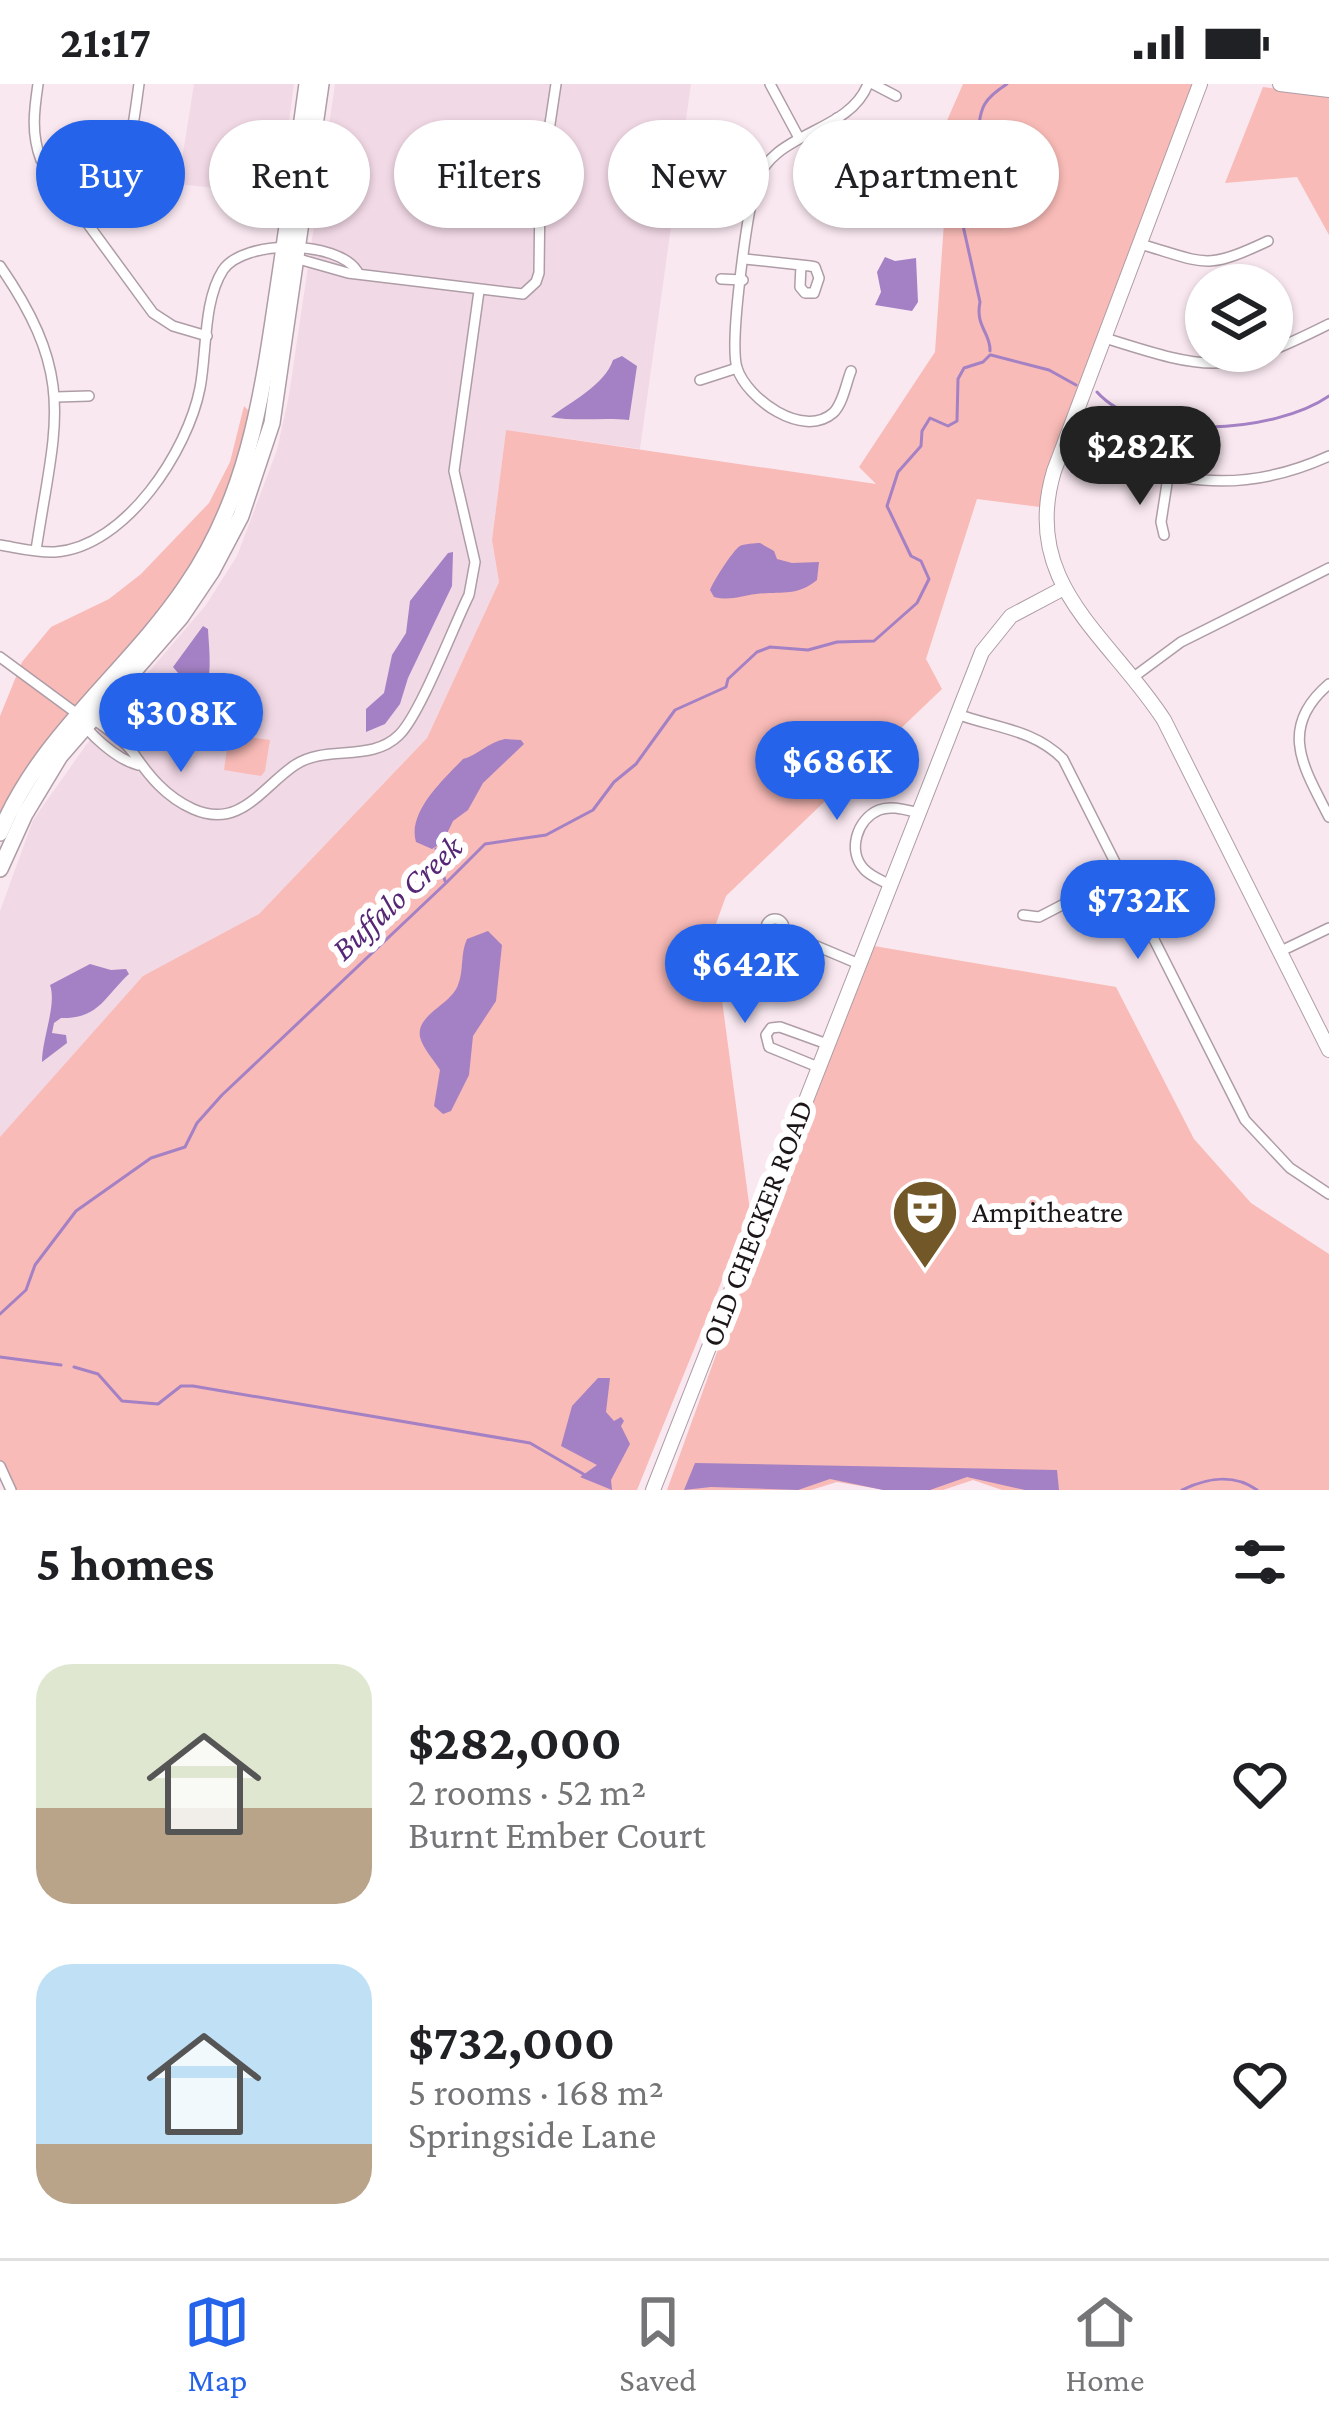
<!DOCTYPE html>
<meta charset="utf-8">
<style>
:root{--surface:#fff;--page:#f6f6f6;--text:#202124;--muted:#757577;--line:#e0e0e0;--accent:#2563eb}
body{margin:0;font-family:"Crimson Pro",serif;background:var(--page);color:var(--text);height:100vh;display:flex;flex-direction:column;font-size:45px;white-space:nowrap}
*{box-sizing:border-box;margin:0}
p{font-size:39px;color:var(--muted)}
.icon{flex:none;width:66px;height:66px;fill:none;stroke:currentColor;stroke-width:2;stroke-linecap:round;stroke-linejoin:round}
.map{position:relative;height:1406px;overflow:hidden}
.details{display:flex;flex-direction:column;background:var(--surface);flex:1}
.details>*{flex:none}
.banner{position:absolute;left:36px;top:36px;width:1257px;height:108px;display:flex;gap:24px}
.controls{position:absolute;left:1185px;top:180px;display:grid;gap:24px}
.controls a{display:grid;place-items:center;width:108px;height:108px;border-radius:50%;background:var(--surface);box-shadow:0 3px 9px #0004;font-size:60px}
.price{position:absolute;translate:-50% -102px;padding:0 27px;border-radius:42px;background:var(--accent);color:#fff;font-size:39px;line-height:78px;filter:drop-shadow(0 3px 6px #0008)}
.price::after{content:'';position:absolute;left:50%;top:72px;width:36px;height:27px;margin-left:-18px;background:inherit;clip-path:polygon(0 0,100% 0,50% 100%)}
.price.on{background:#222;color:#fff}
ul{padding:0;list-style:none}
li{display:flex;align-items:center;gap:36px;height:300px;padding:0 36px}
li span{display:grid;place-items:center;flex:none;width:336px;height:240px;border-radius:36px;color:#555}
li>.icon{margin-inline-start:auto}
span .icon{width:144px;height:144px;fill:#fffc;stroke-width:1}
li b{font-size:51px}
h2{display:flex;justify-content:space-between;align-items:center;height:144px;padding:0 36px;font-size:51px}
.tag{padding:0 42px;border-radius:54px;background:var(--surface);box-shadow:0 3px 9px #0004;font-size:42px;line-height:108px}
.tag.on{background:var(--accent);color:#fff}
.status{display:flex;justify-content:space-between;align-items:center;height:84px;padding:0 60px;background:var(--surface);direction:ltr}
.status svg{height:33px;fill:currentColor}
.tab-bar{display:flex;justify-content:space-around;align-items:center;height:168px;border-top:3px solid var(--line);background:var(--surface);font-size:33px;color:var(--muted)}
.tab-bar a{display:grid;justify-items:center;gap:6px}
.tab-bar .on{color:var(--accent)}
.map>svg:first-child{display:block}
</style>
<div class="status"><b>21:17</b><svg viewBox="0 0 49 12"><path d="M0 12V9h3v3zM5 12V6h3v6zM10 12V3h3v9zM15 12V0h3v12zM26 1h20v11H26zM47 4h2v5h-2z"/></svg></div>
<div class="map">
<svg width="1329" height="1406" viewBox="0 0 1329 1406">
<rect width="100%" height="100%" fill="#fae8f1"/>
<g fill="#f2d9e6">
<polygon points="194,0 294,0 279,111 178,100"/>
<polygon points="335,0 691,0 640,365 506,346 492,456 499,498 427,654 259,830 233,846 0,1053 0,827 33,736 86,661 206,521 237,472 277,366 289,311"/>
</g>
<g fill="#f9bbb7">
<polygon points="963,0 1193,0 1064,343 1040,423 977,415 926,575 942,605 726,812 713,848 750,1127 637,1406 12,1406 0,1388 0,1053 143,892 259,830 427,654 499,498 492,456 506,346 876,400 859,383 935,268 945,124 936,89 938,57"/>
<polygon points="1263,3 1329,12 1329,151 1297,93 1225,99"/>
<polygon points="244,322 255,333 229,411 180,504 0,742 0,632 22,578 51,543 109,515 141,490 209,419 230,378"/>
<polygon points="229,650 270,656 265,687 261,692 224,686"/>
<polygon points="874,862 1116,903 1194,1055 1251,1119 1329,1170 1329,1406 1002,1406 973,1396 943,1406 885,1406 837,1398 811,1406 667,1406 733,1224"/>
</g>
<g fill="#a481c4">
<polygon points="885,173 895,177 916,174 918,218 912,227 875,221 881,208 877,188"/>
<path d="M 622,272 L 637,282 L 629,336 C 602,333 578,338 551,333 C 570,318 605,301 613,276 Z"/>
<path d="M 760,459 L 774,467 L 777,475 L 792,479 L 819,478 L 817,496 C 796,513 780,507 756,510 C 741,512 730,517 714,513 L 710,506 C 713,498 733,466 740,462 C 743,460 756,459 760,459 Z"/>
<polygon points="453,468 452,502 408,594 400,620 385,640 366,648 366,625 384,609 392,571 406,549 410,517 448,469"/>
<path d="M 203,542 L 208,545 C 209,566 214,600 200,615 L 173,583 Z"/>
<path d="M 505,655 L 521,656 L 524,660 L 483,699 L 468,726 L 453,737 L 443,758 L 432,765 L 416,758 C 407,728 444,695 463,675 C 478,671 487,659 505,655 Z"/>
<path d="M 488,847 L 502,861 L 496,917 L 473,952 L 469,991 L 451,1027 L 443,1030 L 434,1022 L 440,986 C 434,976 423,965 420,953 C 416,930 451,921 458,901 C 464,887 460,870 467,855 Z"/>
<path d="M 90,880 L 111,886 L 126,885 L 129,890 C 104,913 99,935 61,934 L 54,939 L 52,949 L 66,951 L 67,959 L 42,978 C 42,954 57,921 50,901 Z"/>
<polygon points="598,1294 610,1294 606,1328 614,1337 621,1333 624,1337 621,1342 630,1360 611,1396 612,1406 580,1393 597,1381 561,1362 572,1322"/>
<polygon points="695,1379 1057,1386 1059,1406 1025,1406 967,1393 930,1406 883,1406 830,1395 798,1406 711,1403 684,1406"/>
</g>
<g fill="none" stroke-linecap="round" stroke-linejoin="round">
<g stroke="#a481c4" stroke-width="3">
<path d="M 990,267 C 991,249 975,243 980,218 L 954,101 C 960,90 968,78 973,66 C 985,32 971,23 1007,0"/>
<polyline points="991,271 1049,286 1076,301"/>
<path d="M 1097,308 C 1142,359 1276,349 1329,312"/>
<polyline points="436,765 445,797"/>
<polyline points="0,1230 26,1206 35,1181 76,1127 151,1074 185,1063 197,1039 222,1011 446,799 485,760 546,751 593,726 614,698 636,680 675,626 726,603 728,595 757,568 770,563 808,566 837,558 874,557 917,519 929,495 921,477 911,472 887,422 898,388 921,362 922,347 930,334 948,342 957,337 958,295 964,284 983,278 990,271"/>
<polyline points="0,1273 61,1281"/>
<polyline points="74,1283 98,1290 122,1317 158,1320 181,1302 193,1302 530,1359 585,1391"/>
<path d="M 1182,1406 C 1207,1394 1233,1389 1257,1406"/>
</g>
<defs>
<g id="street">
<path d="M 38,0 C 34,27 31,50 41,76 L 153,229 L 173,242 L 207,252"/>
<polyline points="770,0 799,54"/>
<polyline points="873,0 896,12"/>
<polyline points="837,34 869,90 871,109"/>
<polyline points="738,95 756,101"/>
<path d="M 79,126 C 130,93 131,56 139,0"/>
<path d="M 1140,160 C 1206,179 1204,187 1268,157"/>
<polyline points="295,174 348,189 523,210 536,198 539,189 540,106 556,0"/>
<polyline points="745,175 810,182 815,183 819,194 814,209 805,209 800,203 801,181"/>
<path d="M 0,182 C 78,295 55,340 36,466"/>
<polyline points="721,195 743,196"/>
<path d="M 1105,254 C 1212,288 1227,291 1329,240"/>
<path d="M 851,287 C 846,299 843,320 833,329 C 803,355 747,315 737,284 C 729,257 747,133 755,102 C 771,46 848,51 868,0"/>
<polyline points="700,296 737,284"/>
<polyline points="56,313 89,312"/>
<path d="M 1064,361 C 1162,392 1228,418 1329,372"/>
<polyline points="1164,451 1161,438 1168,393"/>
<path d="M 0,461 C 18,464 37,469 55,468 C 126,463 188,366 200,304 C 207,268 203,217 223,186 C 244,155 337,156 357,187"/>
<path d="M 0,573 L 76,629 C 87,649 116,675 138,681"/>
<polyline points="1135,592 1181,558 1329,484"/>
<path d="M 1329,600 C 1277,644 1304,684 1329,733"/>
<path d="M 957,630 C 995,644 1033,645 1063,675 L 1245,1036 L 1290,1084 L 1329,1110"/>
<path d="M 92,634 C 105,644 125,656 134,670 C 149,692 166,713 193,725 C 240,746 262,703 295,681 C 326,660 371,679 399,651 C 420,631 454,541 469,511 L 475,478 L 454,387 L 479,207"/>
<path d="M 890,801 C 881,796 870,792 864,785 C 847,767 857,735 879,726 C 891,721 906,726 919,729"/>
<polyline points="1023,831 1039,833 1120,791"/>
<circle cx="775" cy="844" r="9"/>
<polyline points="783,848 859,880"/>
<polyline points="1279,868 1329,844"/>
<polyline points="818,983 769,963 766,951 771,944 780,943 827,960"/>
<polyline points="0,1382 11,1406"/>
</g>
<g id="secondary">
<path d="M 1200,0 L 1054,387 C 1020,500 1109,551 1164,636 L 1329,966"/>
<polyline points="1280,0 1329,6"/>
<polyline points="653,1406 982,568 1011,532 1062,505"/>
</g>
<g id="primary">
<path d="M 0,749 C 41,650 128,588 186,502 C 246,415 261,319 276,217 C 287,145 297,72 307,0"/>
<polyline points="0,785 25,730 60,672 181,533 212,487 241,432 272,339 321,0"/>
</g>
</defs>
<use href="#street" stroke="#ae9da6" stroke-width="12"/>
<use href="#secondary" stroke="#ae9da6" stroke-width="16"/>
<use href="#primary" stroke="#ae9da6" stroke-width="18"/>
<use href="#street" stroke="#fff" stroke-width="9"/>
<use href="#secondary" stroke="#fff" stroke-width="14"/>
<use href="#primary" stroke="#fff" stroke-width="15"/>
</g>
<defs>
<symbol id="theatre-pin" viewBox="-11 -11 22 30"><path d="M0 17L-7.5 6A9.5 9.5 0 1 1 7.5 6Z" fill="#725729" stroke="#fff"/><path d="M-5-5.5Q0-4 5-5.5V0Q5 5 0 6Q-5 5-5 0ZM-3.3-2.5H-1v1.5H-3.3ZM1-2.5H3.3v1.5H1ZM-2.8 1Q0 5.5 2.8 1Z" fill="#fff"/></symbol>
</defs>
<g fill-rule="evenodd">
<use href="#theatre-pin" x="887" y="1090" width="76" height="104"/>
</g>
<g text-anchor="middle" stroke-width="12" stroke-linejoin="round" paint-order="stroke">
<g font-size="30" fill="#1c1619" stroke="#fff" text-anchor="start">
<text x="972" y="1138">Ampitheatre</text>
</g>
<g font-size="30" fill="#1c1619" stroke="#fff">
<text transform="translate(757 1139) rotate(-69)" y="10">OLD CHECKER ROAD</text>
</g>
<g font-size="33" font-style="italic" fill="#552776" stroke="#fff">
<text transform="translate(396 813) rotate(-43)" y="12">Buffalo Creek</text>
</g>
</g>
</svg>
<div class="controls">
<a><svg class="icon" aria-label="layers" viewBox="0 0 24 24"><path d="M12 4l9 5-9 5-9-5zM3 14l9 5 9-5"/></svg></a>
</div>
<b class="price on" style="left:1140px;top:424px">$282K</b>
<b class="price" style="left:181px;top:691px">$308K</b>
<b class="price" style="left:837px;top:739px">$686K</b>
<b class="price" style="left:1138px;top:878px">$732K</b>
<b class="price" style="left:745px;top:942px">$642K</b>
<div class="banner">
<a class="tag on">Buy</a>
<a class="tag">Rent</a>
<a class="tag">Filters</a>
<a class="tag">New</a>
<a class="tag">Apartment</a>
</div>
</div>
<section class="details">
<h2>5 homes<svg class="icon" aria-label="filters" viewBox="0 0 24 24"><path d="M4 7h16M4 17h16"/><circle cx="9" cy="7" r="2"/><circle cx="15" cy="17" r="2"/></svg></h2>
<ul>
<li><span style="background:linear-gradient(#dfe7d0 60%,#b9a48a 0)"><svg class="icon" aria-label="home" viewBox="0 0 24 24"><path d="M3 11l9-7 9 7M6 9v11h12V9"/></svg></span><div><b>$282,000</b><p>2 rooms · 52 m²</p><p>Burnt Ember Court</p></div><svg class="icon" aria-label="heart" viewBox="0 0 24 24"><path d="M12 20l-8-8c-3-5 5-10 8-4 3-6 11-1 8 4z"/></svg></li>
<li><span style="background:linear-gradient(#bfe0f5 75%,#b9a48a 0)"><svg class="icon" aria-label="home" viewBox="0 0 24 24"><path d="M3 11l9-7 9 7M6 9v11h12V9"/></svg></span><div><b>$732,000</b><p>5 rooms · 168 m²</p><p>Springside Lane</p></div><svg class="icon" aria-label="heart" viewBox="0 0 24 24"><path d="M12 20l-8-8c-3-5 5-10 8-4 3-6 11-1 8 4z"/></svg></li>
</ul>
</section>
<nav class="tab-bar">
<a class="on"><svg class="icon" aria-label="map" viewBox="0 0 24 24"><path d="M3 6l6-2 6 2 6-2v14l-6 2-6-2-6 2zM9 4v14M15 6v14"/></svg>Map</a>
<a><svg class="icon" aria-label="saved" viewBox="0 0 24 24"><path d="M7 4h10v16l-5-4-5 4z"/></svg>Saved</a>
<a><svg class="icon" aria-label="home" viewBox="0 0 24 24"><path d="M3 11l9-7 9 7M6 9v11h12V9"/></svg>Home</a>
</nav>
